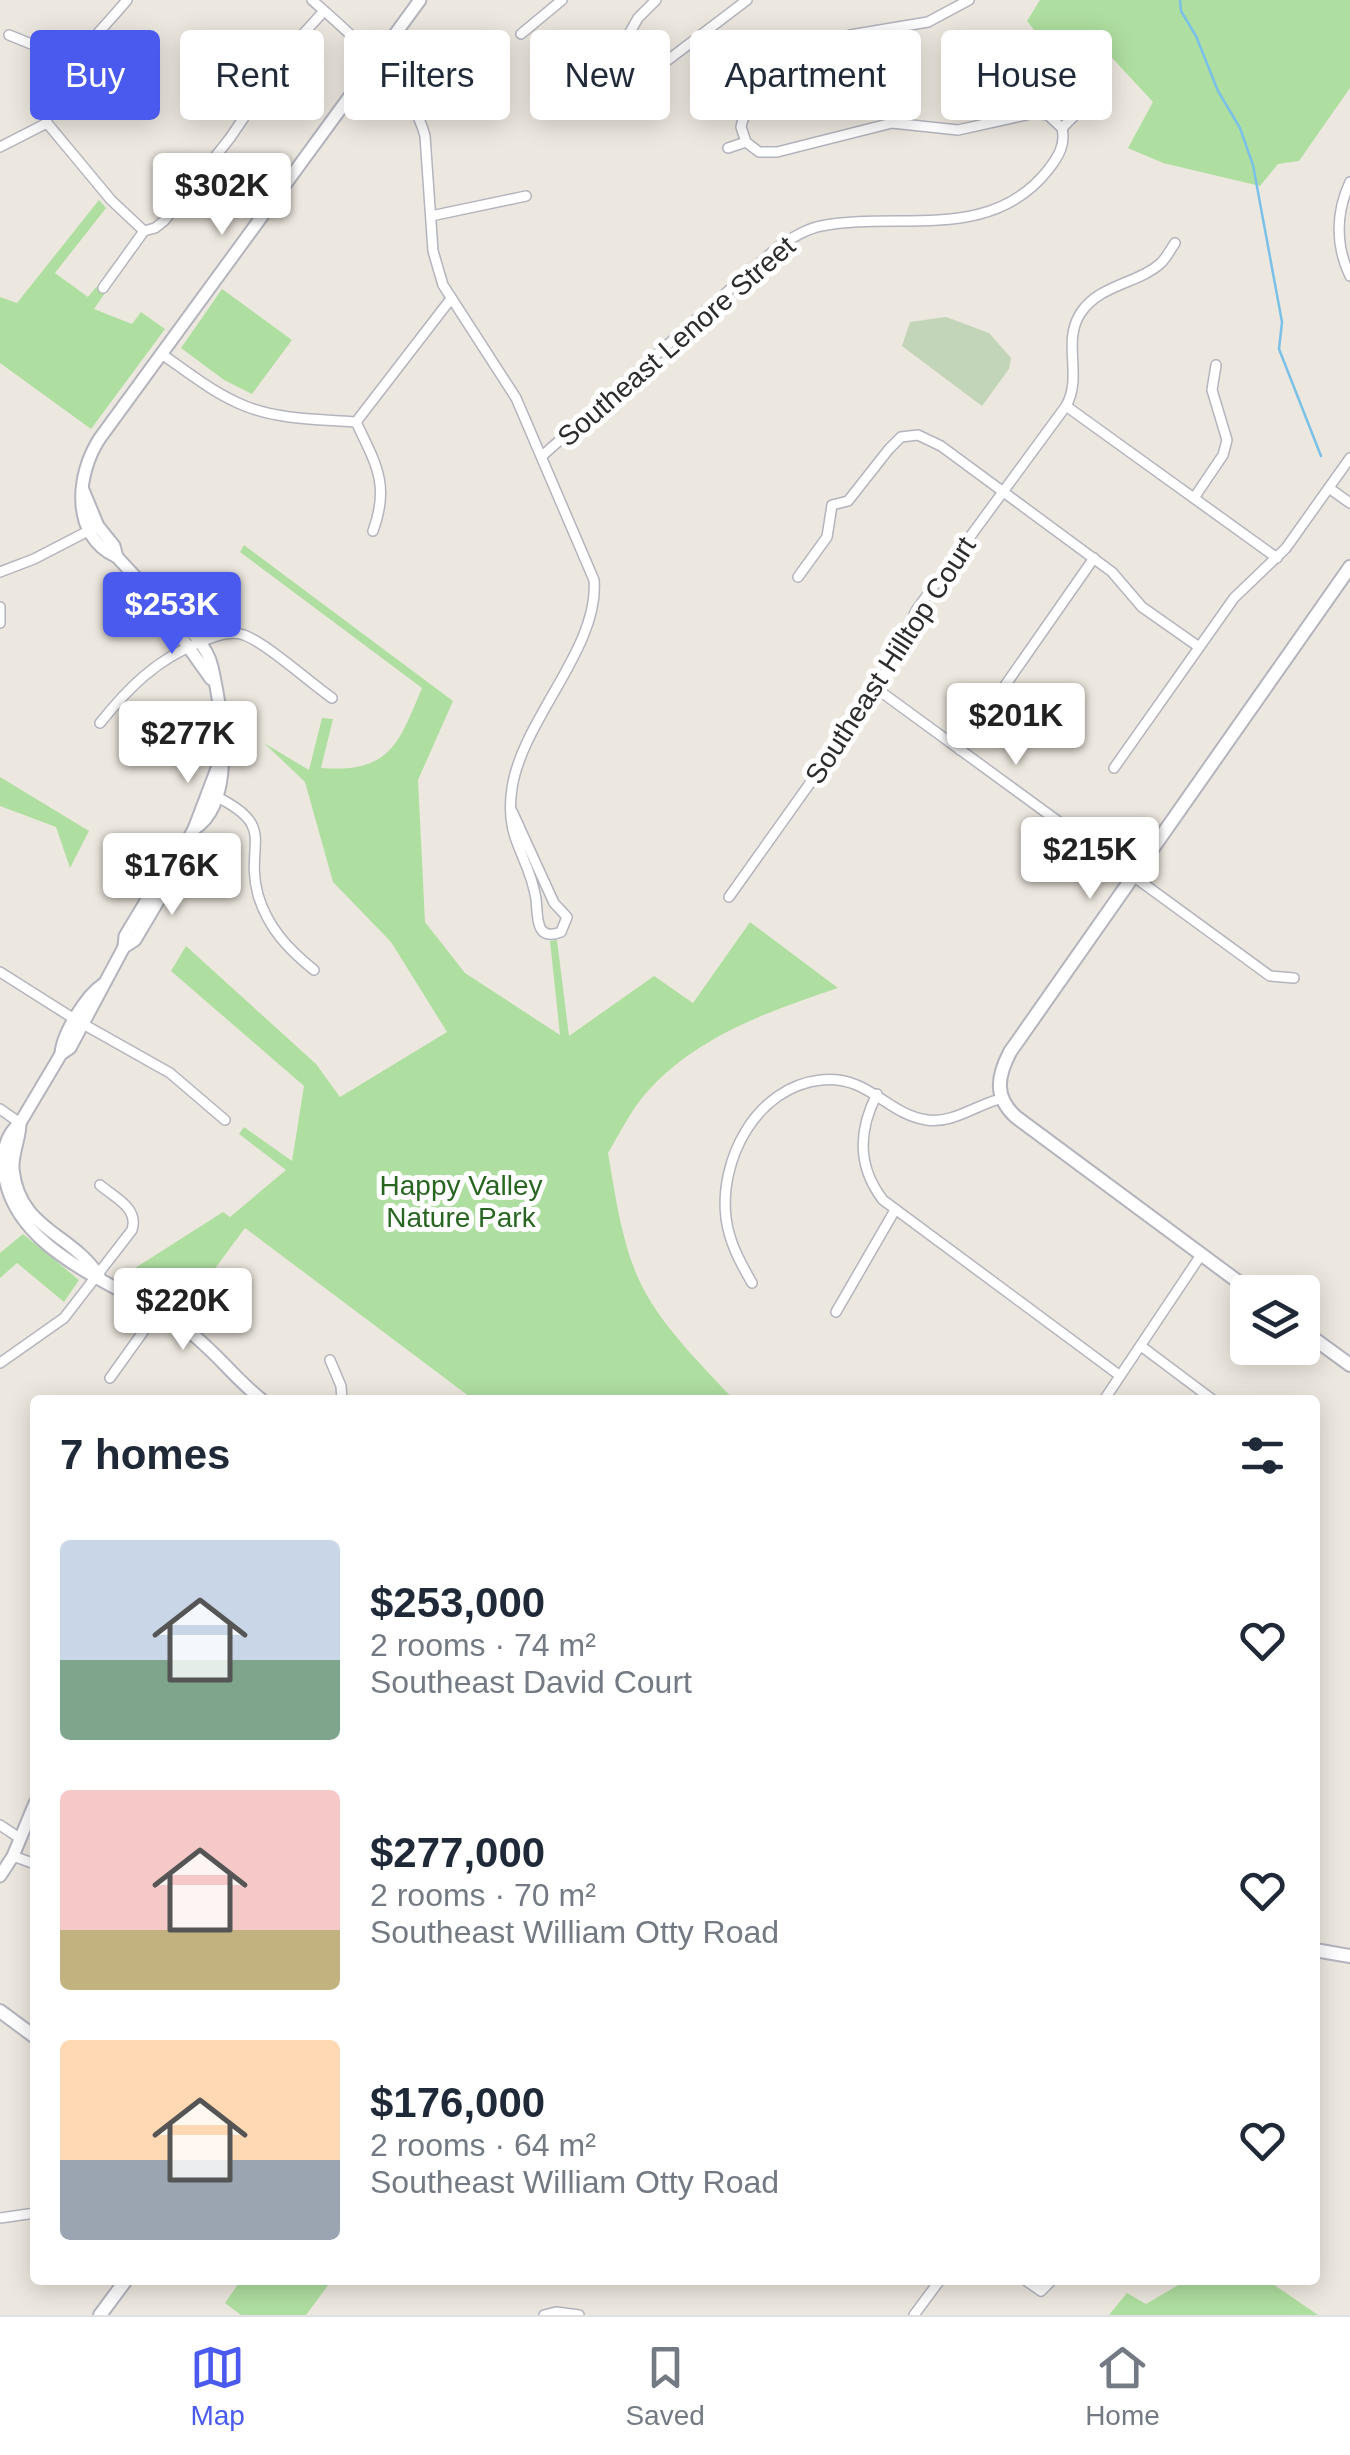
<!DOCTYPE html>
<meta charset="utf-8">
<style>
:root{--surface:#fff;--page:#f2f2f3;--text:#1f2937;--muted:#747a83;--line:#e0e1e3;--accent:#4a5aee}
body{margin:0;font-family:Helvetica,sans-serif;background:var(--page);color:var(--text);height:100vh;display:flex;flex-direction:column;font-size:38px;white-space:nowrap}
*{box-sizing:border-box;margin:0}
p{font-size:32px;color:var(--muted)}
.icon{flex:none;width:55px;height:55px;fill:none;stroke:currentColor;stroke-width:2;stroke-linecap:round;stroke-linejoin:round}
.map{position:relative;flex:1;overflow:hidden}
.panel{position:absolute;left:30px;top:1395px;width:1290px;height:890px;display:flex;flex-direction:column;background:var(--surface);border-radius:10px;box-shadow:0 5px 25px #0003}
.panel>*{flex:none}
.hud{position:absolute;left:30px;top:30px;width:1290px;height:90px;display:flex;gap:20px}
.buttons{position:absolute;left:1230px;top:1275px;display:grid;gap:20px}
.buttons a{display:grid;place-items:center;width:90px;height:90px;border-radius:10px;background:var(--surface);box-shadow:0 5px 25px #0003;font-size:50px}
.price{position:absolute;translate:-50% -85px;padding:0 22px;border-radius:10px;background:#fff;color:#222;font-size:32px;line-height:65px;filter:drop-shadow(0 2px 5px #0008)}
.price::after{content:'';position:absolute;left:50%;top:60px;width:30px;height:22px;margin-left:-15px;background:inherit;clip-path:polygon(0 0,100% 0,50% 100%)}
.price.selected{background:var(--accent);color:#fff}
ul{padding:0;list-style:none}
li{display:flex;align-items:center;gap:30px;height:250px;padding:0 30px}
li span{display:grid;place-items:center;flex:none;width:280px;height:200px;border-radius:10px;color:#555}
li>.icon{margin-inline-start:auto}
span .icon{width:120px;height:120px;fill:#fffc;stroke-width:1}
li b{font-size:42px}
h2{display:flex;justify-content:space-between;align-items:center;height:120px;padding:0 30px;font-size:42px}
.pill{padding:0 35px;border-radius:10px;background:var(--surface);box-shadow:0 5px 25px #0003;font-size:35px;line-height:90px}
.pill.selected{background:var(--accent);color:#fff}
.dock{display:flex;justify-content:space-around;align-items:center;height:140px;border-top:2px solid var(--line);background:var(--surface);font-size:28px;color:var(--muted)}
.dock a{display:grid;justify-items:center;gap:5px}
.dock .selected{color:var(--accent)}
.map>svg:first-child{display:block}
</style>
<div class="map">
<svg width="1350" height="2315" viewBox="0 0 1350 2315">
<rect width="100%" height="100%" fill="#ede8df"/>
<g fill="#afdfa0">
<polygon points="1040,0 1350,0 1350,88 1299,161 1278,164 1260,186 1163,163 1128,148 1153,102 1103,48 1054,55 1027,21"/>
<polygon points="101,41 143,79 113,110 79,69"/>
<polygon points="99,200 106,208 55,273 88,297 96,287 105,293 94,309 132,324 141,312 165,329 91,429 0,363 0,297 17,303"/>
<polygon points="222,289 292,340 252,394 224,380 181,348"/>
<path d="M 244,545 L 453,701 L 418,780 L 425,922 L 465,973 L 560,1035 L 550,941 L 557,940 L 569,1036 L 654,976 L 693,1003 L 750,922 L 838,988 C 767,1012 697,1036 646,1093 C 631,1110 620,1133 608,1153 C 616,1198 622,1249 644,1290 C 666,1331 703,1366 734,1400 L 474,1400 L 245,1228 L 182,1313 L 121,1277 L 223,1212 L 230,1217 L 286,1170 L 239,1134 L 244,1127 L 292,1161 L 304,1086 L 171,971 L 186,946 L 316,1064 L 340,1097 L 447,1032 L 391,942 L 333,882 L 305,782 L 264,743 L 309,770 L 322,718 L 333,719 L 321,768 C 390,773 398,745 422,688 L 240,552 Z"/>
<polygon points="0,777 89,831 70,868 56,827 0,806"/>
<polygon points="23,1234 79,1280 64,1302 17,1263 0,1278 0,1253"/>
<polygon points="241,2280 264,2283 332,2280 306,2315 241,2315 225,2303"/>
<polygon points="1187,2280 1267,2280 1318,2315 1109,2315 1127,2293 1146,2304"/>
</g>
<polygon fill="#c3d5b8" points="946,317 989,333 1011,358 1009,369 982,406 902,346 910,322"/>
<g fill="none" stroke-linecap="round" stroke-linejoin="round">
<polyline stroke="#7ac0e7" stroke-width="2.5" points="1180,0 1181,11 1196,36 1218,91 1240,128 1253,165 1282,322 1279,349 1321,456"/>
<defs>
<g id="minor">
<path d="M 127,0 C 104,29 42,85 47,123 L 111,200 L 144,231"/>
<path d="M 312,0 C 351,35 412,85 425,136 L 433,251 L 443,285 L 516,398 L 594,580 C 600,647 522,720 512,788 C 504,841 529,854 536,899 C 538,917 535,942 561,932 L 567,917 L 554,903 L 512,811"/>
<polyline points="656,0 638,18 629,34 635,51 650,62 668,60 747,0"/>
<polyline points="521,34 562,0"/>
<polyline points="9,35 41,48 71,67"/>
<polyline points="1062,128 1074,116"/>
<polyline points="0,147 47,123"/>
<polyline points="728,148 746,142"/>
<path d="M 1350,182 C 1336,212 1335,245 1350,276"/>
<polyline points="431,216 526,196"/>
<polyline points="144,231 155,228 164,221 230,138 294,44 324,11"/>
<polyline points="103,288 144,231"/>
<path d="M 163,355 C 189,373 215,394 245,406 C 280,420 319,419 356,422 L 450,300"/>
<polyline points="1066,406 1277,558"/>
<path d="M 356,422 C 376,464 390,485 373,531"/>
<path d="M 542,456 L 779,246 C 792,238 806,229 821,226 C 900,211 990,243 1048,170 C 1058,157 1066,145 1062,128 L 1048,115 L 1035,113 L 958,130 L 892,123 L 777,152 L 759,152 L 746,142 L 741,127 L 743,119 L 758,99 L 831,45 L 850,35 L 928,22 L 969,0"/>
<polyline points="1329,488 1350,503"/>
<polyline points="1194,498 1223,455 1227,440 1212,390 1216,365"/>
<polyline points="0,572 34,559 92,529"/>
<polyline points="798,577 827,537 832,505 848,501 889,449 901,437 918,435 941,446 1112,572 1142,607 1199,647"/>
<polyline points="0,607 0,623"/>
<polyline points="877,689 1270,976 1294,978"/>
<path d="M 100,723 C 129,687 156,660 200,642 C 214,637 229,630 244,635 C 269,645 309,682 332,698"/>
<polyline points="960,750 1094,558"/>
<polyline points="1114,768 1234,598 1286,548 1350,458"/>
<path d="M 215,796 C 279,827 244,843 258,895 C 268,928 288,949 314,970"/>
<path d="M 729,897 L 877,689 L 917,609 L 1066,406 C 1083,376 1062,343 1080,314 C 1099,284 1138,284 1161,263 C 1166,258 1171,249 1175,243"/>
<polyline points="0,972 76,1020 170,1073 225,1120"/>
<path d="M 877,1094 C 858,1131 857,1166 883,1200 L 1119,1375"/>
<polyline points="0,1109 20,1123"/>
<path d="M 752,1283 C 740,1262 729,1242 726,1218 C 719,1160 756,1087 821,1080 C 869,1075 886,1114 927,1120 C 952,1124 976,1105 1000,1099"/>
<polyline points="836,1312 895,1210"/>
<polyline points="1141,1346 1213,1400"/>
<polyline points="330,1360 341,1386 342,1400"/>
<path d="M 0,1363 L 64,1318 L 132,1230 C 139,1208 115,1198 100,1185"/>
<polyline points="110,1378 158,1311"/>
<polyline points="1104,1400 1201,1255"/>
<polyline points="0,1825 21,1839"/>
<polyline points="13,1856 35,1864"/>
<polyline points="0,2218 35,2213"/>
<polyline points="1025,2280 1041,2291 1052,2280"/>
<polyline points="544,2315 556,2312 579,2315"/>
<polyline points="914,2315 940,2280"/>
</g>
<g id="tertiary">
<polyline points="83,490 98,526 114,546 117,557"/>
<polyline points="169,613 172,624 211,679"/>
<path d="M 221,758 L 194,829 L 176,861 L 173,876 L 135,940 L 124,947 L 70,1048 L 61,1054 L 20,1123 C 5,1135 2,1152 4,1171 C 13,1255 125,1285 183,1327 C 213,1348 234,1378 262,1400"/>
<path d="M 194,829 C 238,802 221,707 212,667 C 208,647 186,623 169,613 L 117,557 C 70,536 76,474 100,438 L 420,0"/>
<polyline points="124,947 125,936 164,871 174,862"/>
<path d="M 61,1054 C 62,1034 86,996 102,985"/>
<path d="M 20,1123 C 20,1139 12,1153 13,1169 C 19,1230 72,1233 99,1276"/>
<polyline points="0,1876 13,1856 35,1803"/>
</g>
<g id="secondary">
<path d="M 1252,1292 L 1016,1117 C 994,1097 997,1077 1010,1052 L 1350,567"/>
<polyline points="1302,1330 1350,1365"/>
<polyline points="1315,1950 1350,1956"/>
<polyline points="0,2011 35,2037"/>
<polyline points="100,2315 126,2280"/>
</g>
</defs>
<use href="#minor" stroke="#b3b4be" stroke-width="12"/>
<use href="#tertiary" stroke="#b3b4be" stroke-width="15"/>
<use href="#secondary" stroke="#b3b4be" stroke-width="16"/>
<use href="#minor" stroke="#fff" stroke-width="9"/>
<use href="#tertiary" stroke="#fff" stroke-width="11"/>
<use href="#secondary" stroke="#fff" stroke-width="12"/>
</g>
<g text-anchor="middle" stroke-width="10" stroke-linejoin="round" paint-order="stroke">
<g font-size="28" fill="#2c2c2c" stroke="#fff">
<text transform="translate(676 341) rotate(-41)" y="10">Southeast Lenore Street</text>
<text transform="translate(890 660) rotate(-57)" y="10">Southeast Hilltop Court</text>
</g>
<g font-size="28" fill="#276520" stroke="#fff">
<text x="461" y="1195">Happy Valley<tspan x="461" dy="32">Nature Park</tspan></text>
</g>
</g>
</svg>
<div class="buttons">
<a><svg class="icon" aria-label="layers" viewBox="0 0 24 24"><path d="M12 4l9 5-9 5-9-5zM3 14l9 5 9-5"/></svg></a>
</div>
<b class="price" style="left:222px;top:238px">$302K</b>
<b class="price selected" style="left:172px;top:657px">$253K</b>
<b class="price" style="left:1016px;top:768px">$201K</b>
<b class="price" style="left:188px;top:786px">$277K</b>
<b class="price" style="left:1090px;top:902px">$215K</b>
<b class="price" style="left:172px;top:918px">$176K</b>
<b class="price" style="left:183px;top:1353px">$220K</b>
<div class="hud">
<a class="pill selected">Buy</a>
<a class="pill">Rent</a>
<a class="pill">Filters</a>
<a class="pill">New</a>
<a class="pill">Apartment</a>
<a class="pill">House</a>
</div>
<section class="panel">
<h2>7 homes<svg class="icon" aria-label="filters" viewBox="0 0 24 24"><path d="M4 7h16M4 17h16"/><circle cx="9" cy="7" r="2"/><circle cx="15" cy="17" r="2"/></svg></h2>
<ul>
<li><span style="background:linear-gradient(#c9d6e8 60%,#7fa58c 0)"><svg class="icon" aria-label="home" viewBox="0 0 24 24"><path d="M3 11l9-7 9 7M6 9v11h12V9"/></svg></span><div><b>$253,000</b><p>2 rooms · 74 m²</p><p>Southeast David Court</p></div><svg class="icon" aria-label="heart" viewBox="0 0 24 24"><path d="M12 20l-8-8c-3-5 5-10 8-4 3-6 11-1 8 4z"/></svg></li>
<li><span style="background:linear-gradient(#f6c9c9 70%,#c2b280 0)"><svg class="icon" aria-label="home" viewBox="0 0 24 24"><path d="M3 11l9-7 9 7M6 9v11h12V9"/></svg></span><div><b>$277,000</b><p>2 rooms · 70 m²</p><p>Southeast William Otty Road</p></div><svg class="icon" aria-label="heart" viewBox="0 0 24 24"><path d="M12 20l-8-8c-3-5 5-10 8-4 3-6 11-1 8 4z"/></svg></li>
<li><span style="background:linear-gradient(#ffd9b3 60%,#9aa5b1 0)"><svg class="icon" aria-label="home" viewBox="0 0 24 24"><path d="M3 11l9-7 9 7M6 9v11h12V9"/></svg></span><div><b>$176,000</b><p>2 rooms · 64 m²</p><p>Southeast William Otty Road</p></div><svg class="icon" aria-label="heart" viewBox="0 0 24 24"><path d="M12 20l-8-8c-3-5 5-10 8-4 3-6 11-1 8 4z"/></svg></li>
</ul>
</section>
</div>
<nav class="dock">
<a class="selected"><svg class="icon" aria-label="map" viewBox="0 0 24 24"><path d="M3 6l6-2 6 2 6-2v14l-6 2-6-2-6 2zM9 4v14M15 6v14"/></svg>Map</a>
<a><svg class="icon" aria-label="saved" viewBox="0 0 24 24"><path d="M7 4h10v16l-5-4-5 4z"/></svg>Saved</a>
<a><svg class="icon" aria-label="home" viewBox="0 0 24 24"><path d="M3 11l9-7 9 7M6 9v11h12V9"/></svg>Home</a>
</nav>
